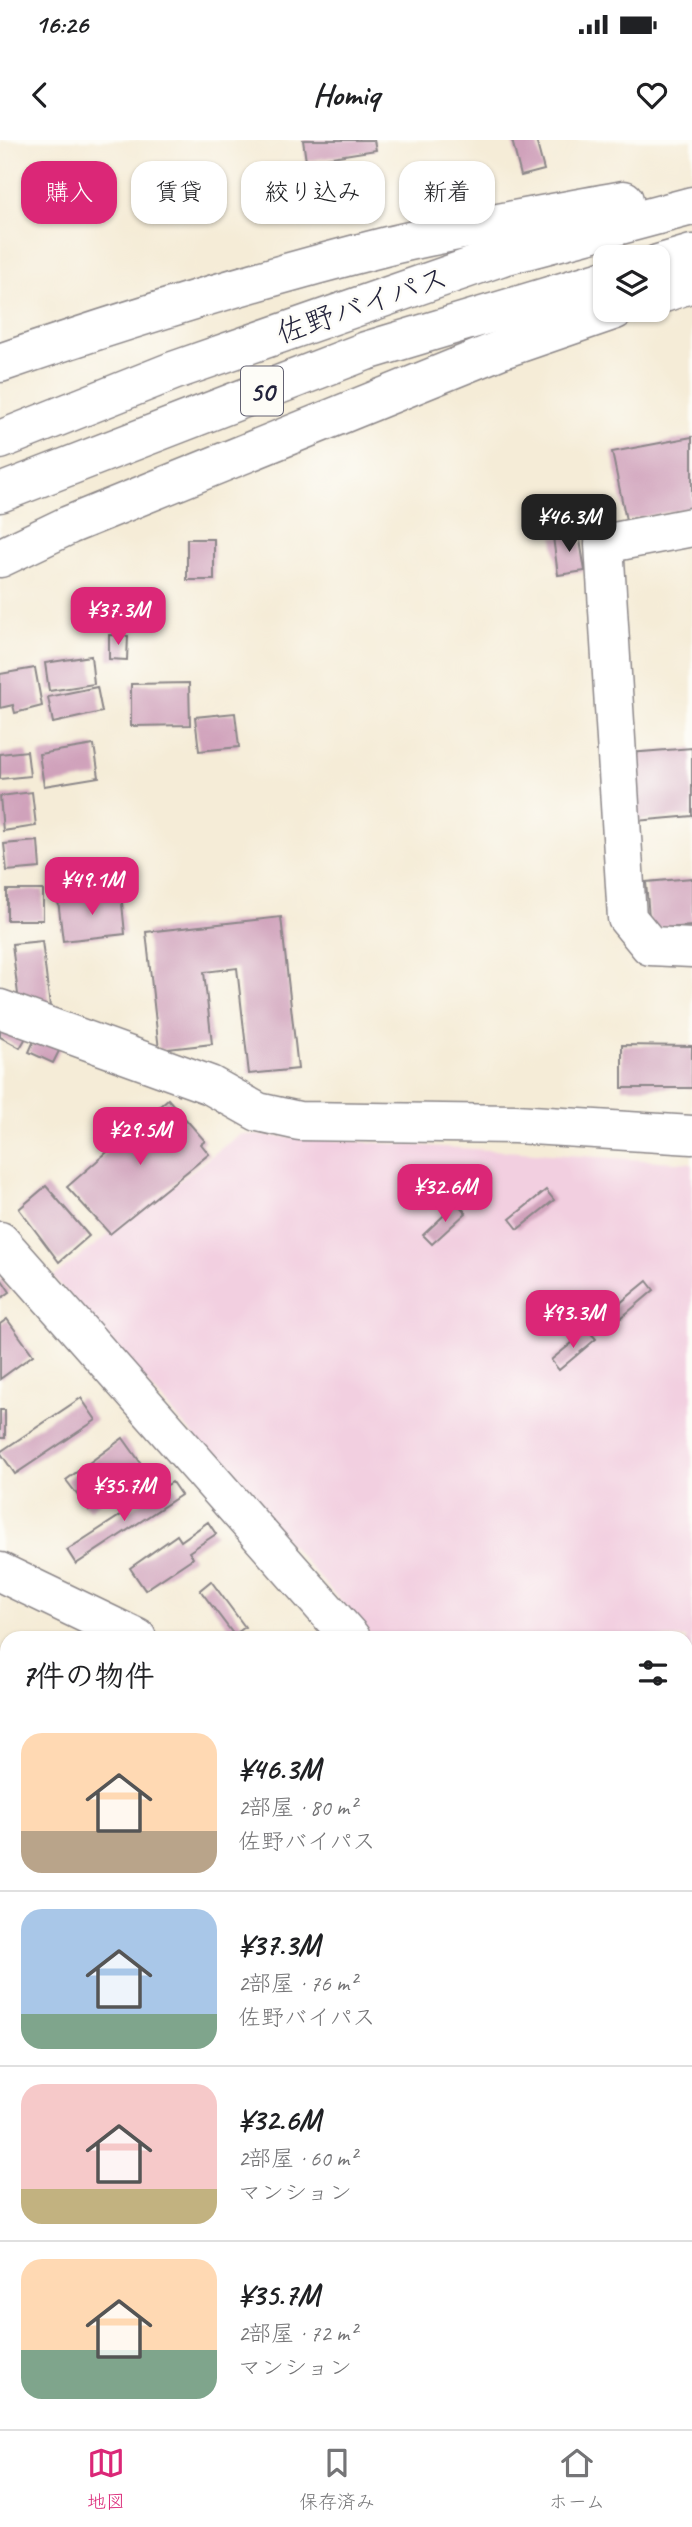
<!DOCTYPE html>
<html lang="ja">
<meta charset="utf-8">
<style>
:root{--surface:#fff;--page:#f6f6f6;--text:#202124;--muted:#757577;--line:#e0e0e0;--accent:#db2777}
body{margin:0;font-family:Caveat,"Klee One",sans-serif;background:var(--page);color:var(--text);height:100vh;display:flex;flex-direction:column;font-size:26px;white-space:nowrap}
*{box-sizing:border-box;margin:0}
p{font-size:23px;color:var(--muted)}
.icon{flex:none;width:38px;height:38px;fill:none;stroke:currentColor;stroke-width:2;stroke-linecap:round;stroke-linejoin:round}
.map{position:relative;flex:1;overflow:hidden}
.side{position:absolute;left:0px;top:1491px;width:693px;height:798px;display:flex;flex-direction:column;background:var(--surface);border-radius:21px 21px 0 0;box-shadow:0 2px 5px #0004}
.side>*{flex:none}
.hud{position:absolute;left:21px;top:21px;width:651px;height:63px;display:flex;gap:14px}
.tools{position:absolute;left:593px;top:105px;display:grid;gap:14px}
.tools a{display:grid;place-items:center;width:77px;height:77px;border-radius:14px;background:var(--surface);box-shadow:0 2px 5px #0004;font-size:35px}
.price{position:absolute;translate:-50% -60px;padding:0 16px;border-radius:14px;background:var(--accent);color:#fff;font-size:23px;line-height:46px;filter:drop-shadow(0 2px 4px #0008)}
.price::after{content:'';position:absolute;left:50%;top:42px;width:21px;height:16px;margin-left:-10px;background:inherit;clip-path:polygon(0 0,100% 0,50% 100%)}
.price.on{background:#222;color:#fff}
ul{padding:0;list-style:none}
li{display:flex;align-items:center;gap:21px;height:175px;padding:0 21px}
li+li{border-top:2px solid var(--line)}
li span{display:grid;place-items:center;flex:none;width:196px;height:140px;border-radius:21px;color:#555}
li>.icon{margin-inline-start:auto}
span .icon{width:84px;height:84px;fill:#fffc;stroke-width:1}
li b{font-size:30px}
h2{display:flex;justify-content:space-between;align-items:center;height:84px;padding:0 21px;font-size:30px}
.pill{padding:0 24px;border-radius:21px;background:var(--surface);box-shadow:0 2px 5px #0004;font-size:24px;line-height:63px}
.pill.on{background:var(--accent);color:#fff}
.status{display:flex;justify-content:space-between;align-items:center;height:49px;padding:0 35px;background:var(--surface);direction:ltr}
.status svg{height:19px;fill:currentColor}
header{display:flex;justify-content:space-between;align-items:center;height:91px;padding:0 21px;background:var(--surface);font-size:32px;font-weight:800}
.tab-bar{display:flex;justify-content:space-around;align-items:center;height:98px;border-top:2px solid var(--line);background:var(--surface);font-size:19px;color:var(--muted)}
.tab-bar a{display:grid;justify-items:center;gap:4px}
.tab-bar .on{color:var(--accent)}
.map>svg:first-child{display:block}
</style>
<div class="status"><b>16:26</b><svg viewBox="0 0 49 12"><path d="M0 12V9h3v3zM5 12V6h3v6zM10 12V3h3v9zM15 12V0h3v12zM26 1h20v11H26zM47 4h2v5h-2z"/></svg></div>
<header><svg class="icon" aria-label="back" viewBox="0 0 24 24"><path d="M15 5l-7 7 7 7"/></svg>Homiq<svg class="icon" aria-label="heart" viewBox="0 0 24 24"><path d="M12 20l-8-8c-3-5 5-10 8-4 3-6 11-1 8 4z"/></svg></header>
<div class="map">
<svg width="692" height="2289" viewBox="0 0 692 2289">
<rect width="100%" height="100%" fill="#fdfcf7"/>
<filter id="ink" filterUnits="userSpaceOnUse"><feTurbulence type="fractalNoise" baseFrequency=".0143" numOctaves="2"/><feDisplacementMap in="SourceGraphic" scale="14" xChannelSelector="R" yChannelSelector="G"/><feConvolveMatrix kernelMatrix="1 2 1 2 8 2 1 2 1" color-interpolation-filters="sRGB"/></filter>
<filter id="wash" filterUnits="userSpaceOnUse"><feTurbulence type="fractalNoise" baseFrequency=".00686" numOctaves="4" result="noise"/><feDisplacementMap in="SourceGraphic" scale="28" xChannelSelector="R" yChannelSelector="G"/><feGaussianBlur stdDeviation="1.57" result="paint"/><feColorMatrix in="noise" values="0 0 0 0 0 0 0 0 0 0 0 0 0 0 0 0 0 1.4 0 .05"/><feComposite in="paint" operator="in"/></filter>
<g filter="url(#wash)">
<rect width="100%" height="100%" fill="#f5ecd7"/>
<polygon fill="#f2cfe0" points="240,994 692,1023 692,1655 686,1656 686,1498 373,1498 53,1137"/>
<g id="blocks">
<g fill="#d0a2bb">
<polygon points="303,0 374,0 376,10 306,21"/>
<polygon points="512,0 536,0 544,30 521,36"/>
<polygon points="692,297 692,368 626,380 612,312"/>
<polygon points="579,394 585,431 558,435 553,397"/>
<rect x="187" y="399" width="27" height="41"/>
<polygon points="109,495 128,496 127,520 109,519"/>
<polygon points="91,516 94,544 49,551 45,523"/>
<polygon points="35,528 42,566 15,573 13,565 0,568 0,534"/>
<polygon points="189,543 190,585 131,586 131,544"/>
<polygon points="97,547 102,572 53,583 48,557"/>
<polygon points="235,573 239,607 199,611 195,577"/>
<polygon points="94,605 99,637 44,646 39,614"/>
<polygon points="692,608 692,676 636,681 629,613"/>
<polygon points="27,611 30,636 0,639 0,614"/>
<polygon points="32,652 36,686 3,691 0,656"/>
<polygon points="38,701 40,728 7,731 4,704"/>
<polygon points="692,738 692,786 650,789 646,742"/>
<rect x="7" y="750" width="36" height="30"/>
<polygon points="121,753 125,794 63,801 58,760"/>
<polygon points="281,777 298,929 249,934 237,828 204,832 212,904 159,910 146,792"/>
<polygon points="42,801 50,867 20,871 12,804"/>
<polygon points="0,885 27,896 20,908 0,897"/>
<polygon points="36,896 61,907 53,923 29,912"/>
<polygon points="622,905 692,906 692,948 622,948"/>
<polygon points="168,959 205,1001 201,1004 209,1014 110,1094 67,1047"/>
<polygon points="46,1046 89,1096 59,1122 19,1069"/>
<polygon points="546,1050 554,1060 518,1089 510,1079"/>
<polygon points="457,1063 466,1073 432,1104 423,1095"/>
<polygon points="0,1137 10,1152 0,1159"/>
<polygon points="647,1141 654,1150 615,1183 608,1173"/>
<polygon points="7,1179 33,1215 0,1239 0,1184"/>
<polygon points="588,1190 596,1199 559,1230 551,1220"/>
<polygon points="81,1258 96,1280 15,1334 0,1312"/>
<rect x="0" y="1270" width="5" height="28"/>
<polygon points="123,1298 145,1329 89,1370 66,1340"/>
<polygon points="172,1342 181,1355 76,1424 67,1410"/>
<polygon points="208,1382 216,1394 189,1412 193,1418 145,1450 130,1428 177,1395 181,1401"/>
<polygon points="211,1441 245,1487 234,1495 200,1450"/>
<polygon points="692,1550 692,1634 686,1636 686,1552"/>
<polygon points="7,1605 7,1784 0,1775 0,1610"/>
<polygon points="692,1767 692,1834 686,1818 686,1769"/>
<polygon points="686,2092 692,2092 688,2193 686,2193"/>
<polygon points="565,2282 634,2282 634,2289 566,2289"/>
</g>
</g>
</g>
<g filter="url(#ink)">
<use href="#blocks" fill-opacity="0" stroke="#8c8789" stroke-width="2"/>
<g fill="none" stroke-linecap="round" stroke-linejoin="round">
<defs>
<g id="minor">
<polyline points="692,387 604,404 627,778 650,806 692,808"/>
<polyline points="0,869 210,945 258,972 299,981 515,984 692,995"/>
</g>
<g id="tertiary">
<polyline points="0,1101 351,1498"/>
<polyline points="0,1432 137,1498"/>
<polyline points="686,1946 692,1957"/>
</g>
<g id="primary">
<polyline points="0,1923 7,1933"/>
<polyline points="261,2282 266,2289"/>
</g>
<g id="trunk">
<polyline points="658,124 692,114"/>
<polyline points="658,155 692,143"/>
<path d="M 0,223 C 128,179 257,139 388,106 C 466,87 545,75 624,60"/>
<polyline points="0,300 173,231 500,117 692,66"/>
<polyline points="0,353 366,211 606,139"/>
<polyline points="0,418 69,385 502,209 615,170"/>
</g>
</defs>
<use href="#minor" stroke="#8c8789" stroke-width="41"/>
<use href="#tertiary" stroke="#8c8789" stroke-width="41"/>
<use href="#primary" stroke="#8c8789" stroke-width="41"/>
<use href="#trunk" stroke="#8c8789" stroke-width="41"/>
<use href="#minor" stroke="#fff" stroke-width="38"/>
<use href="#tertiary" stroke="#fff" stroke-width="38"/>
<use href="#primary" stroke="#fff" stroke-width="38"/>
<use href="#trunk" stroke="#fff" stroke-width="38"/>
</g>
</g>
<g text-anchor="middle" stroke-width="5" stroke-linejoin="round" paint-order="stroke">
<rect fill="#fdfcf7" stroke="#646373" stroke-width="2" x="241" y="226.5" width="42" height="49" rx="5"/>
<g font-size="28" font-weight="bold" fill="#22223b">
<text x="262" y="261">50</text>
</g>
<g font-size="30" fill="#22223b" stroke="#fdfcf7">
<text transform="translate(362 165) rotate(-19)" y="10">佐野バイパス</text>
</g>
</g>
</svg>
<div class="tools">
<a><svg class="icon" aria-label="layers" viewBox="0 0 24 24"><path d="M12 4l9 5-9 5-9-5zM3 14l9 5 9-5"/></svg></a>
</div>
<b class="price on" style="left:569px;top:414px">¥46.3M</b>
<b class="price" style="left:118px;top:507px">¥37.3M</b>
<b class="price" style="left:92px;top:777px">¥49.1M</b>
<b class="price" style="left:140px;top:1027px">¥29.5M</b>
<b class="price" style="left:445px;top:1084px">¥32.6M</b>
<b class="price" style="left:573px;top:1210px">¥93.3M</b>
<b class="price" style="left:124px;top:1383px">¥35.7M</b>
<div class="hud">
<a class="pill on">購入</a>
<a class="pill">賃貸</a>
<a class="pill">絞り込み</a>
<a class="pill">新着</a>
</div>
<section class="side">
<h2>7件の物件<svg class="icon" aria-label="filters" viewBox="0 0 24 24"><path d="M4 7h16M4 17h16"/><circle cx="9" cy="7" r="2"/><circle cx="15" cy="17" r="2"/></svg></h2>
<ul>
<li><span style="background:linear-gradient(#ffd9b3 70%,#b9a48a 0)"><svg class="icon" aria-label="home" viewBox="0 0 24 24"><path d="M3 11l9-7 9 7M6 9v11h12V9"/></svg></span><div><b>¥46.3M</b><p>2部屋 · 80 m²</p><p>佐野バイパス</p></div></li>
<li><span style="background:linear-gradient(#a9c7e8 75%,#7fa58c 0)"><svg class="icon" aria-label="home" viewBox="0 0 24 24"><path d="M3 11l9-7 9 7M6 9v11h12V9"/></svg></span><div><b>¥37.3M</b><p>2部屋 · 76 m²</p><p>佐野バイパス</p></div></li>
<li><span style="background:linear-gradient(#f6c9c9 75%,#c2b280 0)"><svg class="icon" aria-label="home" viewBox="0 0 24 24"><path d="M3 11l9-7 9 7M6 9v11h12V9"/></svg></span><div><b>¥32.6M</b><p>2部屋 · 60 m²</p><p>マンション</p></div></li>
<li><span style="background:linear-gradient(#ffd9b3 65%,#7fa58c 0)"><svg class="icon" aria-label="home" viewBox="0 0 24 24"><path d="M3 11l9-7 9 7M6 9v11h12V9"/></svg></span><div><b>¥35.7M</b><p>2部屋 · 72 m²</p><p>マンション</p></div></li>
</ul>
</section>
</div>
<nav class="tab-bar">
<a class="on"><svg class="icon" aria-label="map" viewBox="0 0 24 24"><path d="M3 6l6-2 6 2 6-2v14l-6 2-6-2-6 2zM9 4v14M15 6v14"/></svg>地図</a>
<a><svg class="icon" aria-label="saved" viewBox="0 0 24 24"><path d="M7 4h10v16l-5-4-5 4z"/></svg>保存済み</a>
<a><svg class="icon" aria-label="home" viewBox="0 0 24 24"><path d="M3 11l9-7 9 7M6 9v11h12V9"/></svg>ホーム</a>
</nav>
